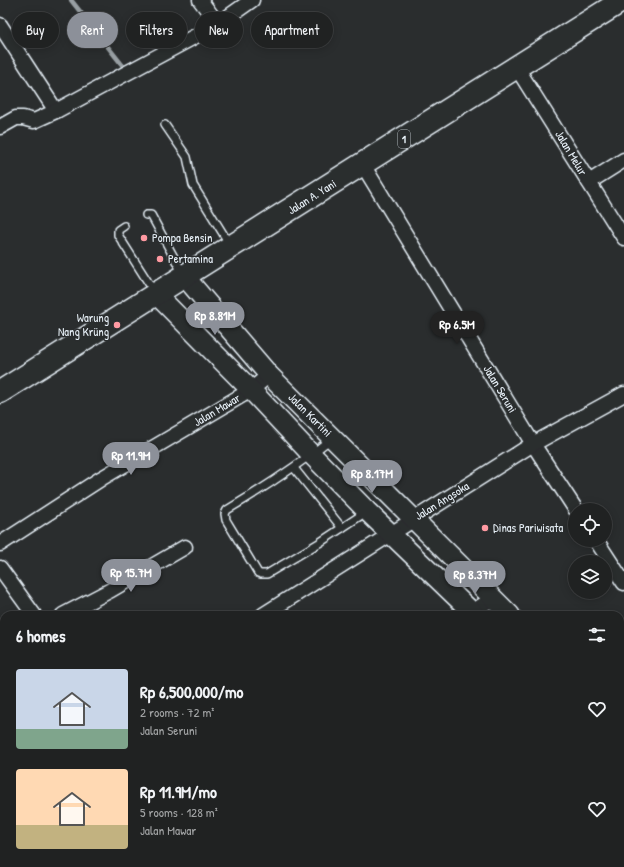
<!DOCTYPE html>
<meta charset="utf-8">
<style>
:root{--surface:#202222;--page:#282a2a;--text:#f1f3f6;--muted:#a2a4a5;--line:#3d3f40;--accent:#8c9099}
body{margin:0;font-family:"Patrick Hand",sans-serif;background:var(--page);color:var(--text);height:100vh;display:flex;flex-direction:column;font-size:15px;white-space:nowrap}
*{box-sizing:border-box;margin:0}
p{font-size:13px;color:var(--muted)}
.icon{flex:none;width:22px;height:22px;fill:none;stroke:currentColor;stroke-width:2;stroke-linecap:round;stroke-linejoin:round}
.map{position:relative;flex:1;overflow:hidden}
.details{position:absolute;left:0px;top:611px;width:624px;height:256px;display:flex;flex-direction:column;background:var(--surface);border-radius:12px 12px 0 0;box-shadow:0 2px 10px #0003,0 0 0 1px var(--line)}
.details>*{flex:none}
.top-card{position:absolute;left:12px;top:12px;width:400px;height:36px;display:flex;gap:8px}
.buttons{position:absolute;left:568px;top:503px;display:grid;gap:8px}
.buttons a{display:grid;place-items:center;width:44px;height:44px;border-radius:50%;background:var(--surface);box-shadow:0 2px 10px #0003,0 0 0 1px var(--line);font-size:20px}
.price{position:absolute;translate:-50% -34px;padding:0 9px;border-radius:14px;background:var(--accent);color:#fff;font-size:13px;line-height:26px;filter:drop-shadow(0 1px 2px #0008)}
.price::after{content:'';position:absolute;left:50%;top:24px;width:12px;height:9px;margin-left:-6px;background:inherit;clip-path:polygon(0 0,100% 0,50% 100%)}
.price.selected{background:#222;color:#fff}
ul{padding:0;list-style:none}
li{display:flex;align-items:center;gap:12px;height:100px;padding:0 16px}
li span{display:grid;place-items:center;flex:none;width:112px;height:80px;border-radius:4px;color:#555}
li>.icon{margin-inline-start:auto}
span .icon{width:48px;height:48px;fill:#fffc;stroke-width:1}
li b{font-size:17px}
h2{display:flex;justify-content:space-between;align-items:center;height:48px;padding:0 16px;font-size:17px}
.tag{padding:0 14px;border-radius:18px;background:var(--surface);box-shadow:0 2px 10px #0003,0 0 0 1px var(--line);font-size:14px;line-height:36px}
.tag.selected{background:var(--accent);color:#fff}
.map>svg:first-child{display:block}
</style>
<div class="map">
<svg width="624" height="867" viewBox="0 0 624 867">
<rect width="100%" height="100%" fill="#2a2d2e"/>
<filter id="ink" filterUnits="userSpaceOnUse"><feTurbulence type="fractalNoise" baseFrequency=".025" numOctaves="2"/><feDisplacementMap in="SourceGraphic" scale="8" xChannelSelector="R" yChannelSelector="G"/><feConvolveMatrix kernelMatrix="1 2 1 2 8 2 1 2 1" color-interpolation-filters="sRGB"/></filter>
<g filter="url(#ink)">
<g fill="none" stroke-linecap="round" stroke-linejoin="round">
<polyline stroke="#989fa3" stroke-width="4.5" points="71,0 123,66"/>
<defs>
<g id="lane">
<polyline points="165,125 187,157 193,185 230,245"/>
<polyline points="146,215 151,215 183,274"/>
<polyline points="124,226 118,230 118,235 155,293"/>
<path d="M 332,438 C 299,465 264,488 227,510 L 225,514 L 226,520 L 258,573 L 261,574 L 267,574 L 319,543 L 366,512"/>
<polyline points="294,468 342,528"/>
<polyline points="620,830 624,827"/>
</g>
<g id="street">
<polyline points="200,0 218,24"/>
<polyline points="0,25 56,111"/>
<polyline points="517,68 624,238"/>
<polyline points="0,127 16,118 23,118 34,121 56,111 218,24 252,0"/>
<polyline points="363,165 533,444 576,510"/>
<polyline points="589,182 624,160"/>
<polyline points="596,540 624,583"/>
<polyline points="0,544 102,478 251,390 269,375"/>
<polyline points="0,568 34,615"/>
<polyline points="63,615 111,590 185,547"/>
<polyline points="263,615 533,444 624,394"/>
<polyline points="468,615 493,598"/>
<polyline points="620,652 624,649"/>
<polyline points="0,697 4,702"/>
<polyline points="24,863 26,867"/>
<polyline points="130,863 133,867"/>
<polyline points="302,863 306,867"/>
</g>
<g id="secondary">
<polyline points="185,277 269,375 510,615"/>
<polyline points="156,294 251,390 312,455 367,511 475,615"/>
<polyline points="620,725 624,729"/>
<polyline points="620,763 624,767"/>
</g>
<polyline id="highway" points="0,392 623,0"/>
</defs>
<use href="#lane" stroke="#e8f1f8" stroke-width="10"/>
<use href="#street" stroke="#e8f1f8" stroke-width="17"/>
<use href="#secondary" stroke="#e8f1f8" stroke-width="22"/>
<use href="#highway" stroke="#e8f1f8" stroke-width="25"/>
<use href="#lane" stroke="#2a2d2e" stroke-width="7"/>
<use href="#street" stroke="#2a2d2e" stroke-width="14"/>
<use href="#secondary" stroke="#2a2d2e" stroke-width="19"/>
<use href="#highway" stroke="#2a2d2e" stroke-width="22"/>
</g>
</g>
<g fill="#ff9aa2" stroke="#2a2d2e" stroke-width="1.5">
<circle cx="144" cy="238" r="4"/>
<circle cx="160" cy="259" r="4"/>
<circle cx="117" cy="325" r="4"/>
<circle cx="485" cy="528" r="4"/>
</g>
<g text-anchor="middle" stroke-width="3" stroke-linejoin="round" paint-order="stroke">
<rect fill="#2a2d2e" stroke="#afb6bb" stroke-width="1" x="398" y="130" width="12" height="18" rx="3"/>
<g font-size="11" font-weight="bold" fill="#e8f1f8">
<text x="404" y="143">1</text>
</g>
<g font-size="12" fill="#e8f1f8" stroke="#2a2d2e">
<text transform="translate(571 153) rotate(59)" y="4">Jalan Melur</text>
<text transform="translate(312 197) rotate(-32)" y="4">Jalan A. Yani</text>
<text transform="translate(500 389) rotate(59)" y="4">Jalan Seruni</text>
<text transform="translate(217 410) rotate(-31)" y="4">Jalan Mawar</text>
<text transform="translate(310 415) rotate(45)" y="4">Jalan Kartini</text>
<text transform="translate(442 501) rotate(-32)" y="4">Jalan Angsoka</text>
</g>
<g font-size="12" fill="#e8f1f8" stroke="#2a2d2e" text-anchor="start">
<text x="152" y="242">Pompa Bensin</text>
<text x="168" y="263">Pertamina</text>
<text x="109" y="322" text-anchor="end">Warung<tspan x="109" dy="14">Nang Krüng</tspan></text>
<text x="493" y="532">Dinas Pariwisata</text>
</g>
</g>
</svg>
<div class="buttons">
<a><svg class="icon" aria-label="locate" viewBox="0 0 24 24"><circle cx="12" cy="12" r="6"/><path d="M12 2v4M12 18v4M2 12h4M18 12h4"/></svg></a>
<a><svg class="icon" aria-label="layers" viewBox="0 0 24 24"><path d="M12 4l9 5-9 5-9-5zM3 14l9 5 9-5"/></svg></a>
</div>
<b class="price" style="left:215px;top:336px">Rp 8.81M</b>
<b class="price selected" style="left:457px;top:345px">Rp 6.5M</b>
<b class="price" style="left:131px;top:476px">Rp 11.9M</b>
<b class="price" style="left:372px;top:494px">Rp 8.17M</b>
<b class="price" style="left:131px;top:593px">Rp 15.7M</b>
<b class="price" style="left:475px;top:595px">Rp 8.37M</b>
<div class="top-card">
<a class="tag">Buy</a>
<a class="tag selected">Rent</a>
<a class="tag">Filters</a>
<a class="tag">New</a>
<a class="tag">Apartment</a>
</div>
<section class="details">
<h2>6 homes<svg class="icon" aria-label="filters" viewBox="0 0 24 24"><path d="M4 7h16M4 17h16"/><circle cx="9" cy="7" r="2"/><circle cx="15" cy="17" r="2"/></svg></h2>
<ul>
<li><span style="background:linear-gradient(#c9d6e8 75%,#7fa58c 0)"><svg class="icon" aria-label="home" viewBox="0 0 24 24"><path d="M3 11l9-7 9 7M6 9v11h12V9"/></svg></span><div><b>Rp 6,500,000/mo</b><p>2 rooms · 72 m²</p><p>Jalan Seruni</p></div><svg class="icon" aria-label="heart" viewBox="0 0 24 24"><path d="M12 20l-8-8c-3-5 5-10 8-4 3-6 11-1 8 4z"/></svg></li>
<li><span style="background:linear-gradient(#ffd9b3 70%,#c2b280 0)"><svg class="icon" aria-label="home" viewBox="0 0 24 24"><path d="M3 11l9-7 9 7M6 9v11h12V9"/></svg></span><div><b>Rp 11.9M/mo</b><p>5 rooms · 128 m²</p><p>Jalan Mawar</p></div><svg class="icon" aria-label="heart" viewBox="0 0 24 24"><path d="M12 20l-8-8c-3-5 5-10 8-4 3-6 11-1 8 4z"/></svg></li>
</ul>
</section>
</div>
